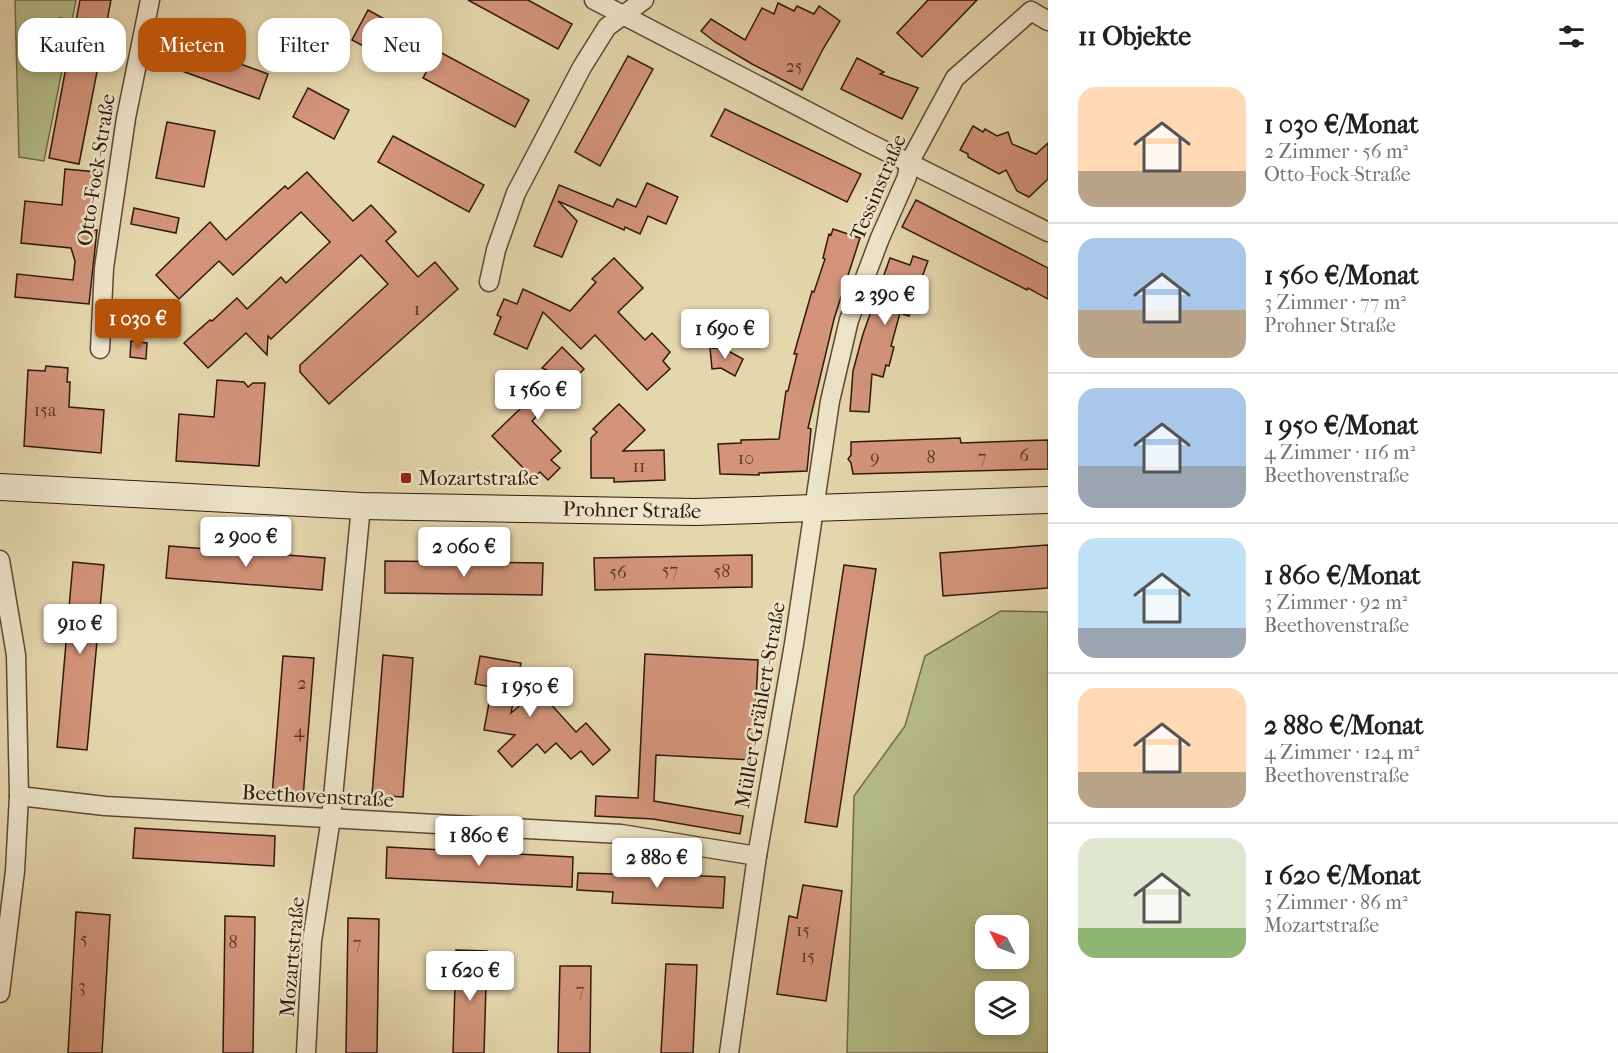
<!DOCTYPE html>
<html lang="de">
<meta charset="utf-8">
<style>
:root{--surface:#fff;--page:#f6f6f6;--text:#222;--muted:#767676;--line:#e0e0e0;--accent:#b45309}
body{margin:0;font-family:"IM FELL French Canon",serif;background:var(--page);color:var(--text);height:100vh;display:flex;flex-direction:column;font-size:22px;white-space:nowrap}
*{box-sizing:border-box;margin:0}
p{font-size:20px;color:var(--muted)}
.icon{flex:none;width:33px;height:33px;fill:none;stroke:currentColor;stroke-width:2;stroke-linecap:round;stroke-linejoin:round}
.map{position:relative;flex:1;overflow:hidden}
.panel{display:flex;flex-direction:column;background:var(--surface);width:570px}
.panel>*{flex:none}
.banner{position:absolute;left:18px;top:18px;width:570px;height:54px;display:flex;gap:12px}
.needle{width:39px;rotate:312deg}
.tools{position:absolute;left:975px;top:915px;display:grid;gap:12px}
.tools a{display:grid;place-items:center;width:54px;height:54px;border-radius:12px;background:var(--surface);box-shadow:0 3px 9px #0003;font-size:30px}
.price{position:absolute;translate:-50% -51px;padding:0 14px;border-radius:6px;background:#fff;color:#222;font-size:20px;line-height:39px;filter:drop-shadow(0 2px 3px #0008)}
.price::after{content:'';position:absolute;left:50%;top:36px;width:18px;height:14px;margin-left:-9px;background:inherit;clip-path:polygon(0 0,100% 0,50% 100%)}
.price.on{background:var(--accent);color:#fff}
ul{padding:0;list-style:none}
li{display:flex;align-items:center;gap:18px;height:150px;padding:0 30px}
li+li{border-top:2px solid var(--line)}
li span{display:grid;place-items:center;flex:none;width:168px;height:120px;border-radius:18px;color:#555}
li>.icon{margin-inline-start:auto}
span .icon{width:72px;height:72px;fill:#fffc;stroke-width:1}
li b{font-size:26px}
h2{display:flex;justify-content:space-between;align-items:center;height:72px;padding:0 30px;font-size:26px}
.chip{padding:0 21px;border-radius:18px;background:var(--surface);box-shadow:0 3px 9px #0003;font-size:21px;line-height:54px}
.chip.on{background:var(--accent);color:#fff}
main{display:flex;flex:1;min-height:0}
.map>svg:first-child{display:block}
</style>
<main>
<div class="map">
<svg width="1048" height="1053" viewBox="0 0 1048 1053">
<rect width="100%" height="100%" fill="#e5d7ad"/>
<filter id="stains"><feTurbulence type="fractalNoise" baseFrequency=".00333" numOctaves="4"/><feColorMatrix values="0 0 0 0 .2 0 0 0 0 .09 0 0 0 0 .02 0 0 0 .5 -.17"/></filter>
<radialGradient id="worn" r=".72"><stop offset=".6" stop-color="#630" stop-opacity="0"/><stop offset="1" stop-color="#630" stop-opacity=".3"/></radialGradient>
<g fill="#b5be89" stroke="#726b4b" stroke-width="1.5" fill-rule="evenodd">
<polygon points="15,0 76,0 44,161 19,157"/>
<path d="M 1001,611 L 1048,612 L 1048,1053 L 847,1053 L 854,796 L 905,726 L 925,656 ZM 986,926 L 1018,926 L 1018,958 L 986,958 ZM 986,992 L 1018,992 L 1018,1024 L 986,1024 Z"/>
</g>
<g fill="#d3947b" stroke="#30180d" stroke-width="1.5">
<polygon points="80,0 111,0 79,164 49,158 70,46 55,42 60,18 76,21"/>
<polygon points="468,0 528,0 572,24 558,49"/>
<polygon points="928,0 977,0 922,57 897,33"/>
<polygon points="778,3 794,11 797,6 814,14 819,6 840,21 823,49 802,90 752,64 715,42 701,31 711,19 745,40 762,8 774,14"/>
<polygon points="368,10 410,33 393,62 352,40"/>
<polygon points="180,42 268,74 259,99 171,67"/>
<polygon points="438,51 529,100 515,127 423,78"/>
<polygon points="628,56 653,69 600,166 575,152"/>
<polygon points="857,58 884,72 880,74 918,88 902,119 841,89"/>
<polygon points="308,88 349,110 334,139 293,117"/>
<polygon points="725,109 861,174 847,202 711,136"/>
<polygon points="167,122 215,131 204,187 156,178"/>
<polygon points="973,126 983,132 985,129 997,136 1008,132 1012,144 1036,154 1048,143 1048,179 1029,197 1017,191 1006,170 999,174 968,157 968,154 960,150"/>
<polygon points="393,136 484,185 469,212 378,162"/>
<polygon points="65,169 97,172 92,230 97,230 89,304 15,297 17,274 73,280 75,261 71,248 21,243 25,201 62,205"/>
<polygon points="307,172 353,221 371,205 396,232 386,241 418,277 435,262 458,289 329,404 300,372 300,365 388,284 361,255 271,339 268,336 267,355 246,333 208,368 184,343 210,320 212,321 237,298 247,309 281,277 286,283 330,242 301,212 233,275 219,261 179,299 156,275 210,222 226,240 285,186 288,189"/>
<polygon points="647,183 678,197 666,224 648,216 640,234 625,227 624,230 558,201 577,221 562,257 534,246 559,185 613,207 617,199 636,207"/>
<polygon points="916,200 1048,268 1048,299 1028,288 1027,290 902,227"/>
<polygon points="134,208 179,218 176,233 131,224"/>
<polygon points="833,229 860,238 834,319 808,428 811,429 807,471 759,473 759,475 720,474 718,444 741,443 741,440 779,439 786,391 788,391 797,354 794,354 812,291 814,292 825,259 823,258 829,234 831,235"/>
<polygon points="913,256 928,261 921,280 925,282 917,306 913,304 909,316 900,313 891,346 894,347 889,366 886,365 883,377 872,374 869,412 850,411 853,371 863,334 890,258 910,265"/>
<polygon points="614,258 643,288 618,312 645,340 652,333 670,352 663,361 670,369 647,390 595,335 581,349 543,312 527,349 494,334 501,317 497,315 504,299 517,304 523,289 570,311 596,282 592,279"/>
<polygon points="131,341 147,343 146,359 130,357"/>
<polygon points="562,347 584,369 532,421 561,451 551,460 560,468 548,480 540,472 533,478 492,436 556,374 542,368"/>
<polygon points="710,348 723,348 743,359 735,376 721,368 712,369"/>
<polygon points="46,366 68,368 67,382 70,382 69,407 104,410 101,453 24,446 28,370 45,371"/>
<polygon points="217,380 244,382 248,387 253,383 265,383 259,466 176,461 179,414 214,417"/>
<polygon points="619,404 645,430 623,451 664,450 665,480 614,482 614,478 591,478 591,438 597,432 593,429"/>
<polygon points="960,438 961,443 1048,440 1048,469 853,474 851,463 848,459 851,455 851,442"/>
<polygon points="1048,545 1048,588 943,596 940,553"/>
<polygon points="169,546 325,558 322,590 166,578"/>
<polygon points="752,555 752,587 595,590 594,558"/>
<polygon points="385,561 543,563 542,595 385,593"/>
<polygon points="73,562 104,565 87,750 57,747"/>
<polygon points="844,565 876,569 837,827 805,822"/>
<polygon points="645,654 758,660 753,760 656,755 654,801 743,816 740,834 653,819 595,816 596,796 638,798"/>
<polygon points="383,655 413,658 403,797 372,795"/>
<polygon points="283,656 314,658 303,798 272,796"/>
<polygon points="480,656 521,663 511,713 538,690 576,732 586,723 610,750 593,765 581,751 571,759 556,743 545,753 537,744 512,767 498,751 515,735 484,730 492,687 475,684"/>
<polygon points="135,828 275,836 274,866 133,858"/>
<polygon points="387,847 573,857 572,887 386,878"/>
<polygon points="614,872 725,877 723,908 612,903 613,892 577,890 578,873 614,874"/>
<polygon points="803,885 842,891 826,1001 777,994 789,916 797,918"/>
<polygon points="76,912 110,915 102,1053 68,1053"/>
<polygon points="225,916 255,917 253,1053 223,1053"/>
<polygon points="348,918 379,919 377,1053 346,1053"/>
<polygon points="456,950 487,951 484,1053 453,1053"/>
<polygon points="666,964 697,965 693,1053 661,1053"/>
<polygon points="560,966 591,966 590,1053 558,1053"/>
</g>
<g fill="none" stroke-linecap="round" stroke-linejoin="round">
<defs>
<g id="street">
<polyline points="594,0 863,140 1048,232"/>
<polyline points="489,282 496,250 516,193 582,67 607,27 644,0"/>
<polyline points="100,349 104,268 126,118 150,0"/>
<polyline points="0,560 16,655 19,796 15,871 0,993"/>
<polyline points="19,796 105,806 621,834 757,856"/>
<polyline points="306,1053 312,941 331,818 361,506"/>
<polyline points="729,1053 757,856 794,644 830,401 849,320 880,238 907,177 909,163 955,78 1031,11 1048,21"/>
</g>
<polyline id="secondary" points="0,487 361,506 696,512 1048,500"/>
</defs>
<use href="#street" stroke="#5d4835" stroke-width="21"/>
<use href="#secondary" stroke="#30180d" stroke-width="28"/>
<use href="#street" stroke="#eee5ca" stroke-width="18"/>
<use href="#secondary" stroke="#eee5ca" stroke-width="26"/>
</g>
<rect fill="#8f2418" stroke="#eee5ca" stroke-width="2" x="400" y="472" width="12" height="12" rx="3"/>
<g text-anchor="middle" stroke-width="5" stroke-linejoin="round" paint-order="stroke">
<g font-size="18" fill="#593728">
<text x="794" y="72">25</text>
<text x="417" y="315">1</text>
<text x="45" y="416">15a</text>
<text x="1024" y="461">6</text>
<text x="875" y="463">9</text>
<text x="931" y="463">8</text>
<text x="982" y="463">7</text>
<text x="746" y="464">10</text>
<text x="639" y="472">11</text>
<text x="670" y="576">57</text>
<text x="722" y="577">58</text>
<text x="618" y="578">56</text>
<text x="302" y="689">2</text>
<text x="299" y="737">4</text>
<text x="803" y="936">15</text>
<text x="84" y="945">5</text>
<text x="233" y="948">8</text>
<text x="357" y="949">7</text>
<text x="808" y="962">15</text>
<text x="82" y="992">3</text>
<text x="580" y="996">7</text>
</g>
<g font-size="21" fill="#30180d" stroke="#eee5ca">
<text transform="translate(96 170) rotate(-81)" y="7">Otto-Fock-Straße</text>
<text transform="translate(878 187) rotate(-67)" y="7">Tessinstraße</text>
<text transform="translate(632 510) rotate(1)" y="7">Prohner Straße</text>
<text transform="translate(760 705) rotate(-80)" y="7">Müller-Grählert-Straße</text>
<text transform="translate(318 796) rotate(3)" y="7">Beethovenstraße</text>
<text transform="translate(292 957) rotate(-85)" y="7">Mozartstraße</text>
</g>
<g font-size="21" fill="#30180d" stroke="#eee5ca" text-anchor="start">
<text x="418" y="485">Mozartstraße</text>
</g>
</g>
<rect width="100%" height="100%" filter="url(#stains)"/>
<rect width="100%" height="100%" fill="url(#worn)"/>
</svg>
<div class="tools">
<a><svg class="needle" viewBox="-14 -14 28 28"><path d="M0-13l5 13h-10z" fill="#e53935"/><path d="M0 13l5-13h-10z" fill="#767676"/></svg></a>
<a><svg class="icon" aria-label="layers" viewBox="0 0 24 24"><path d="M12 4l9 5-9 5-9-5zM3 14l9 5 9-5"/></svg></a>
</div>
<b class="price" style="left:885px;top:326px">2 390 €</b>
<b class="price on" style="left:138px;top:350px">1 030 €</b>
<b class="price" style="left:725px;top:360px">1 690 €</b>
<b class="price" style="left:538px;top:421px">1 560 €</b>
<b class="price" style="left:246px;top:568px">2 900 €</b>
<b class="price" style="left:464px;top:578px">2 060 €</b>
<b class="price" style="left:80px;top:655px">910 €</b>
<b class="price" style="left:530px;top:718px">1 950 €</b>
<b class="price" style="left:479px;top:867px">1 860 €</b>
<b class="price" style="left:657px;top:889px">2 880 €</b>
<b class="price" style="left:470px;top:1002px">1 620 €</b>
<div class="banner">
<a class="chip">Kaufen</a>
<a class="chip on">Mieten</a>
<a class="chip">Filter</a>
<a class="chip">Neu</a>
</div>
</div>
<section class="panel">
<h2>11 Objekte<svg class="icon" aria-label="filters" viewBox="0 0 24 24"><path d="M4 7h16M4 17h16"/><circle cx="9" cy="7" r="2"/><circle cx="15" cy="17" r="2"/></svg></h2>
<ul>
<li><span style="background:linear-gradient(#ffd9b3 70%,#b9a48a 0)"><svg class="icon" aria-label="home" viewBox="0 0 24 24"><path d="M3 11l9-7 9 7M6 9v11h12V9"/></svg></span><div><b>1 030 €/Monat</b><p>2 Zimmer · 56 m²</p><p>Otto-Fock-Straße</p></div></li>
<li><span style="background:linear-gradient(#a9c7e8 60%,#b9a48a 0)"><svg class="icon" aria-label="home" viewBox="0 0 24 24"><path d="M3 11l9-7 9 7M6 9v11h12V9"/></svg></span><div><b>1 560 €/Monat</b><p>3 Zimmer · 77 m²</p><p>Prohner Straße</p></div></li>
<li><span style="background:linear-gradient(#a9c7e8 65%,#9aa5b1 0)"><svg class="icon" aria-label="home" viewBox="0 0 24 24"><path d="M3 11l9-7 9 7M6 9v11h12V9"/></svg></span><div><b>1 950 €/Monat</b><p>4 Zimmer · 116 m²</p><p>Beethovenstraße</p></div></li>
<li><span style="background:linear-gradient(#bfe0f5 75%,#9aa5b1 0)"><svg class="icon" aria-label="home" viewBox="0 0 24 24"><path d="M3 11l9-7 9 7M6 9v11h12V9"/></svg></span><div><b>1 860 €/Monat</b><p>3 Zimmer · 92 m²</p><p>Beethovenstraße</p></div></li>
<li><span style="background:linear-gradient(#ffd9b3 70%,#b9a48a 0)"><svg class="icon" aria-label="home" viewBox="0 0 24 24"><path d="M3 11l9-7 9 7M6 9v11h12V9"/></svg></span><div><b>2 880 €/Monat</b><p>4 Zimmer · 124 m²</p><p>Beethovenstraße</p></div></li>
<li><span style="background:linear-gradient(#dfe7d0 75%,#8fb573 0)"><svg class="icon" aria-label="home" viewBox="0 0 24 24"><path d="M3 11l9-7 9 7M6 9v11h12V9"/></svg></span><div><b>1 620 €/Monat</b><p>3 Zimmer · 86 m²</p><p>Mozartstraße</p></div></li>
</ul>
</section>
</main>
